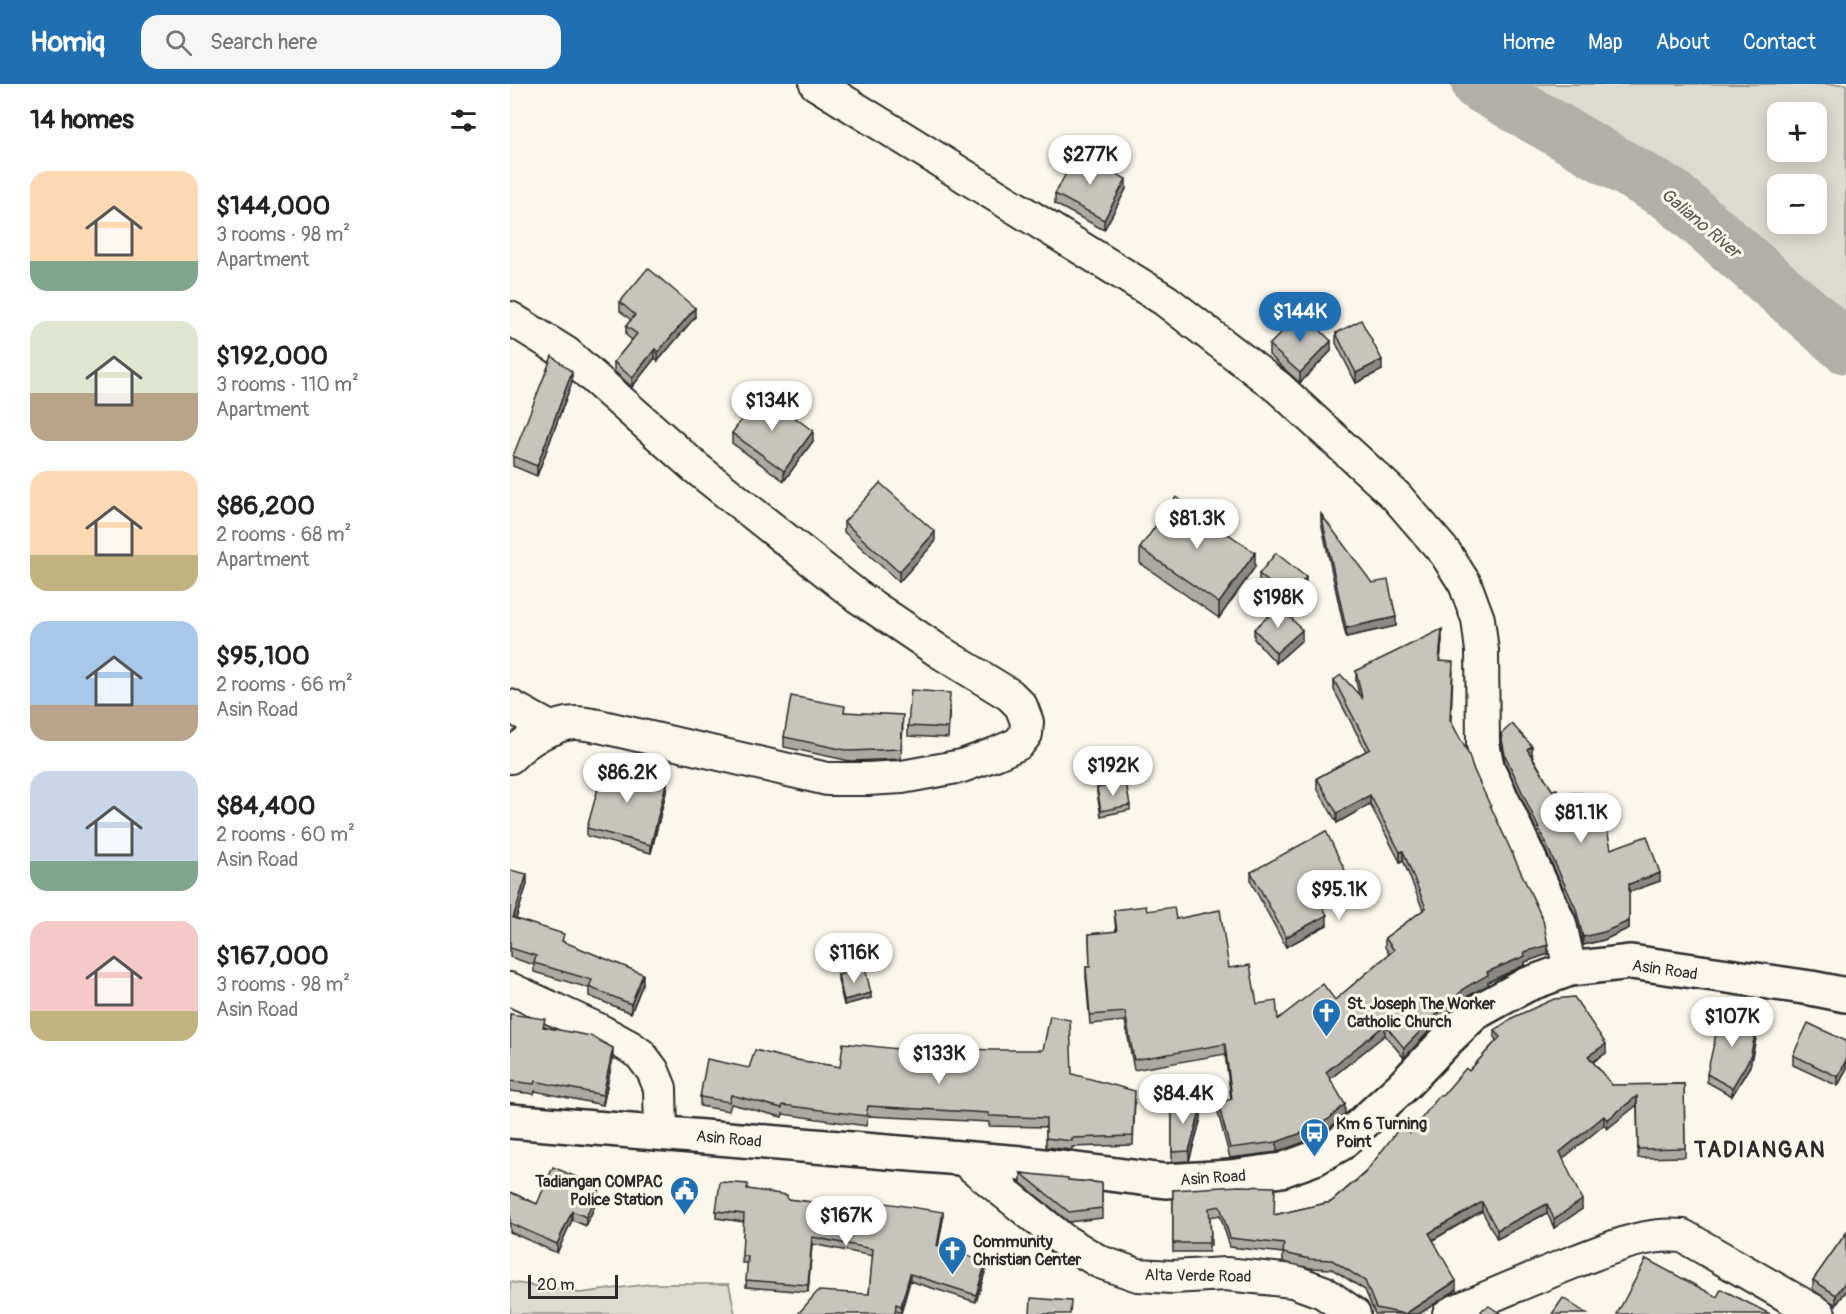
<!DOCTYPE html>
<meta charset="utf-8">
<style>
:root{--surface:#fff;--page:#f6f6f6;--text:#222;--muted:#767676;--accent:#1f6fb2}
body{margin:0;font-family:Pangolin,sans-serif;background:var(--page);color:var(--text);height:100vh;display:flex;flex-direction:column;font-size:22px;white-space:nowrap}
*{box-sizing:border-box;margin:0}
p{font-size:20px;color:var(--muted)}
.icon{flex:none;width:33px;height:33px;fill:none;stroke:currentColor;stroke-width:2;stroke-linecap:round;stroke-linejoin:round}
.map{position:relative;flex:1;overflow:hidden}
.details{display:flex;flex-direction:column;background:var(--surface);width:510px}
.details>*{flex:none}
.buttons{position:absolute;left:1257px;top:18px;display:grid;gap:12px}
.buttons a{display:grid;place-items:center;width:60px;height:60px;border-radius:12px;background:var(--surface);box-shadow:0 3px 15px #0003;font-size:30px}
.scale{position:absolute;left:18px;bottom:15px;width:90px;box-sizing:border-box;padding-left:6px;border:3px solid #2b2b2b;border-top:0;font-size:16px;line-height:21px;white-space:nowrap;color:#2b2b2b;-webkit-text-stroke:4px #fbf7ec;paint-order:stroke}
.price{position:absolute;translate:-50% -51px;padding:0 14px;border-radius:21px;background:#fff;color:#222;font-size:20px;line-height:39px;filter:drop-shadow(0 2px 3px #0008)}
.price::after{content:'';position:absolute;left:50%;top:36px;width:18px;height:14px;margin-left:-9px;background:inherit;clip-path:polygon(0 0,100% 0,50% 100%)}
.price.active{background:var(--accent);color:#fff}
ul{padding:0;list-style:none}
li{display:flex;align-items:center;gap:18px;height:150px;padding:0 30px}
li span{display:grid;place-items:center;flex:none;width:168px;height:120px;border-radius:18px;color:#555}
li>.icon{margin-inline-start:auto}
span .icon{width:72px;height:72px;fill:#fffc;stroke-width:1}
li b{font-size:26px}
h2{display:flex;justify-content:space-between;align-items:center;height:72px;padding:0 30px;font-size:26px}
header{display:flex;align-items:center;gap:36px;box-sizing:border-box;height:84px;padding:0 30px;background:var(--accent);color:#fff}
header strong{font-size:28px}
nav{display:flex;gap:33px;margin-inline-start:auto;font-size:21px}
.search{width:420px;height:54px;background:var(--page);display:flex;align-items:center;gap:15px;box-sizing:border-box;padding:0 21px;border-radius:18px;color:var(--muted);font-size:22px}
main{display:flex;flex:1;min-height:0}
.map>svg:first-child{display:block}
</style>
<header>
<strong>Homiq</strong>
<div class="search"><svg class="icon" aria-label="search" viewBox="0 0 24 24"><circle cx="10" cy="10" r="6"/><path d="M15 15l6 6"/></svg>Search here</div>
<nav><a>Home</a><a>Map</a><a>About</a><a>Contact</a></nav>
</header>
<main>
<section class="details">
<h2>14 homes<svg class="icon" aria-label="filters" viewBox="0 0 24 24"><path d="M4 7h16M4 17h16"/><circle cx="9" cy="7" r="2"/><circle cx="15" cy="17" r="2"/></svg></h2>
<ul>
<li><span style="background:linear-gradient(#ffd9b3 75%,#7fa58c 0)"><svg class="icon" aria-label="home" viewBox="0 0 24 24"><path d="M3 11l9-7 9 7M6 9v11h12V9"/></svg></span><div><b>$144,000</b><p>3 rooms · 98 m²</p><p>Apartment</p></div></li>
<li><span style="background:linear-gradient(#dfe7d0 60%,#b9a48a 0)"><svg class="icon" aria-label="home" viewBox="0 0 24 24"><path d="M3 11l9-7 9 7M6 9v11h12V9"/></svg></span><div><b>$192,000</b><p>3 rooms · 110 m²</p><p>Apartment</p></div></li>
<li><span style="background:linear-gradient(#ffd9b3 70%,#c2b280 0)"><svg class="icon" aria-label="home" viewBox="0 0 24 24"><path d="M3 11l9-7 9 7M6 9v11h12V9"/></svg></span><div><b>$86,200</b><p>2 rooms · 68 m²</p><p>Apartment</p></div></li>
<li><span style="background:linear-gradient(#a9c7e8 70%,#b9a48a 0)"><svg class="icon" aria-label="home" viewBox="0 0 24 24"><path d="M3 11l9-7 9 7M6 9v11h12V9"/></svg></span><div><b>$95,100</b><p>2 rooms · 66 m²</p><p>Asin Road</p></div></li>
<li><span style="background:linear-gradient(#c9d6e8 75%,#7fa58c 0)"><svg class="icon" aria-label="home" viewBox="0 0 24 24"><path d="M3 11l9-7 9 7M6 9v11h12V9"/></svg></span><div><b>$84,400</b><p>2 rooms · 60 m²</p><p>Asin Road</p></div></li>
<li><span style="background:linear-gradient(#f6c9c9 75%,#c2b280 0)"><svg class="icon" aria-label="home" viewBox="0 0 24 24"><path d="M3 11l9-7 9 7M6 9v11h12V9"/></svg></span><div><b>$167,000</b><p>3 rooms · 98 m²</p><p>Asin Road</p></div></li>
</ul>
</section>
<div class="map">
<svg width="1336" height="1230" viewBox="0 0 1336 1230">
<rect width="100%" height="100%" fill="#fbf7ec"/>
<filter id="ink" filterUnits="userSpaceOnUse"><feTurbulence type="fractalNoise" baseFrequency=".0167" numOctaves="2"/><feDisplacementMap in="SourceGraphic" scale="12" xChannelSelector="R" yChannelSelector="G"/><feConvolveMatrix kernelMatrix="1 2 1 2 8 2 1 2 1" color-interpolation-filters="sRGB"/></filter>
<g filter="url(#ink)">
<g fill="#dddad0" stroke="#84827e" stroke-width="1.5" fill-rule="evenodd">
<path d="M 968,0 L 1336,0 L 1336,263 L 1161,111 ZM 1268,28 L 1306,28 L 1306,68 L 1268,68 ZM 1268,100 L 1306,100 L 1306,140 L 1268,140 Z"/>
<polygon points="0,1198 70,1209 139,1200 219,1200 225,1230 0,1230"/>
</g>
<g fill="none" stroke-linecap="round" stroke-linejoin="round">
<polyline stroke="#b1afa7" stroke-width="54" points="968,0 1161,111 1336,263"/>
<defs>
<g id="minor">
<polyline points="306,0 655,216 769,304 886,412 936,470 955,500 968,535 972,567 973,660 978,684 1050,840 1060,885"/>
<path d="M 0,234 L 56,269 L 186,384 L 347,512 L 430,568 L 500,611 L 511,622 L 517,638 L 516,650 L 508,660 L 485,670 L 452,682 L 392,693 L 357,695 L 317,695 L 89,642 C 82,641 73,639 66,639 C 43,639 15,657 0,673"/>
<polyline points="0,622 42,645"/>
<polyline points="0,905 87,945 120,963 131,971 143,987 150,1004 151,1048"/>
<polyline points="452,1074 553,1156 590,1178 628,1191 662,1193 716,1190 783,1197 813,1208 844,1230"/>
<path d="M 939,1230 C 981,1212 1023,1194 1066,1177 C 1101,1164 1135,1148 1173,1152 L 1309,1230"/>
</g>
<polyline id="major" points="0,1037 511,1079 655,1097 720,1093 772,1086 805,1074 830,1060 893,1002 936,957 965,929 1016,901 1060,885 1121,878 1301,904 1336,911"/>
</defs>
<use href="#minor" stroke="#2b2b2b" stroke-width="36"/>
<use href="#major" stroke="#2b2b2b" stroke-width="38"/>
<use href="#minor" stroke="#fbf7ec" stroke-width="32"/>
<use href="#major" stroke="#fbf7ec" stroke-width="33"/>
</g>
<g fill="#aba9a2" stroke="#2b2b2b" stroke-width="1.5">
<polygon points="616,105 594,146 545,120 545,110"/>
<polygon points="110,218 185,233 148,277 145,274 122,303 104,287 104,278 122,256 116,251 116,242 121,236 110,227"/>
<polygon points="826,249 872,286 846,299 826,259"/>
<polygon points="759,261 821,267 790,299 759,271"/>
<polygon points="62,298 27,392 3,382 3,372"/>
<polygon points="222,349 303,357 274,397 222,359"/>
<polygon points="811,430 886,542 836,553 811,438"/>
<polygon points="334,438 425,458 389,498 334,448"/>
<polygon points="630,464 745,483 709,534 630,479"/>
<polygon points="749,490 796,503 779,525 749,500"/>
<polygon points="744,545 792,556 766,579 744,555"/>
<polygon points="932,555 930,577 943,587 941,637 962,682 1038,870 1015,878 1015,881 978,898 978,901 956,913 925,941 894,974 875,951 820,995 835,1030 819,1045 797,1057 767,1068 720,1074 708,1029 708,1019 721,1016 715,970 624,986 615,937 580,940 576,893 576,883 580,883 579,850 606,848 604,826 637,827 666,835 719,884 747,920 768,935 825,916 879,870 875,863 875,854 913,826 893,776 890,778 860,720 827,739 807,704 807,694 856,667 824,606 824,596 849,611 846,597 846,587"/>
<polygon points="440,619 438,654 398,652 398,642"/>
<polygon points="335,628 393,641 391,675 340,677 274,663 274,653"/>
<polygon points="991,650 1022,670 1021,670 1042,706 1048,709 1101,765 1150,797 1119,808 1119,844 1094,856 1073,861 1066,832 995,678 991,657"/>
<polygon points="157,704 141,769 77,752 77,744"/>
<polygon points="587,704 620,721 620,726 591,732 587,709"/>
<polygon points="0,786 17,800 6,835 54,858 133,899 121,929 79,912 79,904 24,888 24,881 0,873"/>
<polygon points="741,788 839,805 810,818 817,841 776,863 741,798"/>
<polygon points="328,891 361,914 334,921 328,896"/>
<polygon points="0,930 35,943 103,974 93,1021 25,1007 24,1010 0,1007"/>
<polygon points="985,946 1096,969 1083,978 1102,1001 1174,1000 1175,1073 1128,1074 1127,1021 1097,1045 1094,1041 1053,1074 1072,1125 1044,1144 1037,1129 987,1155 972,1127 923,1156 946,1206 909,1230 865,1230 855,1206 822,1185 800,1184 773,1178 773,1169 720,1163 710,1131 700,1133 701,1161 699,1161 699,1168 663,1168 663,1106 764,1131 821,1118 900,1049 932,1012 959,987 986,957 985,955"/>
<polygon points="1246,954 1240,982 1222,1012 1197,998 1197,990"/>
<polygon points="1336,957 1336,986 1328,1002 1283,981 1283,971"/>
<polygon points="280,975 330,983 562,990 625,1016 623,1061 562,1063 562,1066 536,1063 536,1043 479,1042 479,1038 358,1032 356,1042 273,1030 272,1033 221,1020 219,1027 190,1022 190,1013 239,984"/>
<polygon points="662,1016 691,1034 679,1077 662,1078"/>
<polygon points="511,1089 558,1096 592,1099 592,1134 559,1138 511,1099"/>
<polygon points="238,1105 277,1115 433,1135 428,1162 476,1185 466,1218 400,1197 391,1229 386,1227 359,1210 363,1172 302,1160 298,1208 236,1203 238,1179 232,1179 234,1138 206,1134 206,1127"/>
<polygon points="0,1108 27,1120 89,1112 76,1142 62,1136 47,1169 0,1148"/>
<polygon points="1336,1149 1336,1207 1326,1221 1303,1206 1303,1196"/>
</g>
<g fill="#8b8984" stroke="#2b2b2b" stroke-width="1.5">
<polygon points="616,95 616,105 594,146 594,136"/>
<polygon points="185,224 185,233 148,277 148,268"/>
<polygon points="821,257 821,267 790,299 790,289"/>
<polygon points="145,265 145,274 122,303 122,294"/>
<polygon points="872,276 872,286 846,299 846,289"/>
<polygon points="62,288 62,298 27,392 27,382"/>
<polygon points="303,347 303,357 274,397 274,387"/>
<polygon points="425,448 425,458 389,498 389,488"/>
<polygon points="745,469 745,483 709,534 709,519"/>
<polygon points="796,493 796,503 779,525 779,515"/>
<polygon points="886,533 886,542 836,553 836,544"/>
<polygon points="932,545 932,555 929,587 929,577"/>
<polygon points="792,546 792,556 766,579 766,569"/>
<polygon points="1022,662 1022,670 1017,672 1017,665"/>
<polygon points="157,696 157,704 141,769 141,761"/>
<polygon points="860,711 860,720 827,739 827,729"/>
<polygon points="893,767 893,776 890,778 890,768"/>
<polygon points="1150,789 1150,797 1119,808 1119,800"/>
<polygon points="17,790 17,800 3,844 3,834"/>
<polygon points="839,795 839,805 806,820 806,810"/>
<polygon points="817,831 817,841 776,863 776,853"/>
<polygon points="1119,837 1119,844 1094,856 1073,861 1073,853"/>
<polygon points="1038,861 1038,870 1015,878 1015,881 978,898 978,901 956,913 925,941 894,974 894,964 925,932 956,903 977,888 1014,868"/>
<polygon points="133,890 133,899 121,929 121,920"/>
<polygon points="361,909 361,914 334,921 334,916"/>
<polygon points="875,941 875,951 816,998 816,988"/>
<polygon points="1246,946 1246,954 1240,982 1222,1012 1222,1004"/>
<polygon points="1096,960 1096,969 1078,981 1078,972"/>
<polygon points="103,964 103,974 93,1021 93,1011"/>
<polygon points="1336,976 1336,986 1328,1002 1328,993"/>
<polygon points="1127,1012 1127,1021 1097,1045 1097,1036"/>
<polygon points="835,1020 835,1030 819,1045 797,1057 767,1068 767,1058"/>
<polygon points="691,1024 691,1034 679,1077 679,1067"/>
<polygon points="1094,1032 1094,1041 1050,1077 1050,1068"/>
<polygon points="89,1103 89,1112 76,1142 76,1133"/>
<polygon points="1072,1116 1072,1125 1044,1144 1044,1135"/>
<polygon points="972,1118 972,1127 919,1158 919,1149"/>
<polygon points="1037,1120 1037,1129 987,1155 987,1146"/>
<polygon points="62,1127 62,1136 47,1169 47,1160"/>
<polygon points="433,1128 433,1135 427,1169 427,1162"/>
<polygon points="302,1153 302,1160 298,1208 298,1201"/>
<polygon points="476,1178 476,1185 466,1218 466,1211"/>
<polygon points="400,1190 400,1197 391,1229 391,1222"/>
<polygon points="946,1197 946,1206 909,1230 895,1230"/>
<polygon points="1336,1197 1336,1207 1326,1221 1326,1211"/>
</g>
<g fill="#c7c4bc" stroke="#2b2b2b" stroke-width="1.5">
<polygon points="567,69 616,95 594,136 545,110"/>
<polygon points="138,184 185,224 148,268 145,265 122,294 104,278 127,250 116,242 125,231 110,218"/>
<polygon points="792,228 821,257 790,289 759,261"/>
<polygon points="851,236 872,276 846,289 826,249"/>
<polygon points="42,272 62,288 27,382 3,372"/>
<polygon points="251,309 303,347 274,387 222,349"/>
<polygon points="370,399 425,448 389,488 334,438"/>
<polygon points="666,413 745,469 709,519 630,464"/>
<polygon points="811,430 862,499 878,496 886,533 836,544"/>
<polygon points="766,469 796,493 779,515 749,490"/>
<polygon points="770,522 792,546 766,569 744,545"/>
<polygon points="932,545 929,577 943,578 940,636 959,671 962,682 1033,836 1038,861 1014,868 1015,872 977,888 978,891 956,903 925,932 894,964 875,941 816,988 835,1020 819,1035 797,1047 767,1058 720,1064 708,1019 722,1015 715,960 624,976 615,928 580,931 576,883 580,883 579,850 607,847 604,826 636,822 637,827 664,823 666,835 710,826 719,884 740,881 747,920 766,917 768,935 813,900 825,916 884,866 875,854 916,824 893,767 890,768 860,711 827,729 807,694 860,665 824,596 831,591 852,614 846,587"/>
<polygon points="401,606 440,609 438,644 398,642"/>
<polygon points="281,612 335,622 334,628 393,631 391,665 340,667 274,653"/>
<polygon points="1002,640 1022,662 1017,665 1042,706 1047,705 1048,709 1073,709 1093,726 1101,765 1137,752 1150,789 1119,800 1119,837 1094,848 1073,853 1066,825 995,671 991,650"/>
<polygon points="95,679 157,696 141,761 77,744"/>
<polygon points="616,699 620,721 591,727 587,704"/>
<polygon points="816,747 839,795 806,810 817,831 776,853 741,788"/>
<polygon points="0,786 17,790 3,834 54,850 52,857 133,890 121,920 79,903 82,896 24,879 26,872 0,864"/>
<polygon points="355,884 361,909 334,916 328,891"/>
<polygon points="1064,913 1096,960 1078,972 1102,1001 1174,1000 1175,1064 1128,1065 1127,1012 1097,1036 1094,1032 1050,1068 1072,1116 1044,1135 1037,1120 987,1146 972,1118 919,1149 946,1197 895,1230 866,1224 855,1197 822,1176 800,1175 773,1169 774,1160 720,1154 710,1122 699,1124 701,1152 699,1152 699,1159 663,1159 663,1106 729,1102 765,1103 764,1131 821,1118 855,1089 891,1042 900,1049 930,1011 932,1012 956,984 959,987 990,953 985,946 1004,933 1044,915"/>
<polygon points="1211,928 1246,936 1246,946 1240,974 1222,1004 1197,990"/>
<polygon points="0,930 35,935 33,943 81,952 103,964 93,1011 25,997 24,1000 0,997"/>
<polygon points="540,932 560,936 562,990 625,1007 623,1052 562,1054 562,1057 536,1054 536,1034 479,1032 479,1029 358,1022 356,1032 273,1021 272,1024 221,1011 219,1018 190,1013 197,975 239,984 245,966 280,975 330,983 333,959 397,966 398,961 480,966 533,966"/>
<polygon points="1298,939 1336,957 1336,976 1328,993 1283,971"/>
<polygon points="662,1016 691,1024 679,1067 662,1068"/>
<polygon points="43,1083 89,1103 76,1133 62,1127 47,1160 0,1139 0,1108 27,1120"/>
<polygon points="511,1089 558,1094 558,1096 592,1099 592,1124 559,1128"/>
<polygon points="210,1098 238,1100 237,1105 277,1111 277,1115 368,1126 369,1118 433,1128 427,1162 476,1178 466,1211 400,1190 391,1222 386,1220 385,1230 288,1230 308,1207 359,1210 363,1165 302,1153 298,1201 236,1196 238,1172 232,1172 234,1130 206,1127"/>
<polygon points="1336,1149 1336,1197 1326,1211 1303,1196"/>
<polygon points="1136,1175 1207,1213 1211,1205 1260,1230 1107,1230"/>
<polygon points="521,1214 561,1217 560,1230 520,1230"/>
<polygon points="1053,1214 1077,1230 1042,1230"/>
<polygon points="979,1222 991,1230 969,1230 973,1225"/>
</g>
</g>
<defs>
<symbol id="church-pin" viewBox="-11 -11 22 30"><path d="M0 17L-7.5 6A9.5 9.5 0 1 1 7.5 6Z" fill="#1f6fb2" stroke="#fbf7ec"/><path d="M-1.2-6h2.4v3.5h3.3v2.4h-3.3V6h-2.4V-.1h-3.3v-2.4h3.3Z" fill="#fff"/></symbol>
<symbol id="bus-pin" viewBox="-11 -11 22 30"><path d="M0 17L-7.5 6A9.5 9.5 0 1 1 7.5 6Z" fill="#1f6fb2" stroke="#fbf7ec"/><path d="M-5-6H5V4H4V6H2V4H-2V6H-4V4H-5ZM-3.5-4V0h7V-4ZM-3.5 1.2v1.5H-2V1.2ZM2 1.2v1.5H3.5V1.2Z" fill="#fff"/></symbol>
<symbol id="civic-pin" viewBox="-11 -11 22 30"><path d="M0 17L-7.5 6A9.5 9.5 0 1 1 7.5 6Z" fill="#1f6fb2" stroke="#fbf7ec"/><path d="M-.6-6.5H3V-4.5H.6V-3L4-1V1h2V6H-6V1h2V-1L-.6-3ZM-1.2 2.5V6h2.4V2.5Z" fill="#fff"/></symbol>
</defs>
<g fill-rule="evenodd">
<use href="#church-pin" x="800" y="912" width="33" height="45"/>
<use href="#bus-pin" x="788" y="1032" width="33" height="45"/>
<use href="#civic-pin" x="158" y="1090" width="33" height="45"/>
<use href="#church-pin" x="426" y="1150" width="33" height="45"/>
</g>
<g text-anchor="middle" stroke-width="6" stroke-linejoin="round" paint-order="stroke">
<g font-size="16" fill="#2b2b2b" stroke="#fbf7ec">
<text transform="translate(1155 885) rotate(8)" y="6">Asin Road</text>
<text transform="translate(219 1054) rotate(5)" y="6">Asin Road</text>
<text transform="translate(703 1093) rotate(-4)" y="6">Asin Road</text>
<text transform="translate(688 1191) rotate(1)" y="6">Alta Verde Road</text>
</g>
<g font-size="16" font-weight="bold" fill="#2b2b2b" stroke="#fbf7ec" text-anchor="start">
<text x="837" y="925">St. Joseph The Worker<tspan x="837" dy="18">Catholic Church</tspan></text>
<text x="826" y="1045">Km 6 Turning<tspan x="826" dy="18">Point</tspan></text>
<text x="153" y="1103" text-anchor="end">Tadiangan COMPAC<tspan x="153" dy="18">Police Station</tspan></text>
<text x="463" y="1163">Community<tspan x="463" dy="18">Christian Center</tspan></text>
</g>
<g font-size="18" font-style="italic" fill="#5a5956" stroke="#fbf7ec">
<text transform="translate(1191 139) rotate(40)" y="6">Galiano River</text>
</g>
<g font-size="22" font-weight="bold" letter-spacing="1.5" fill="#2b2b2b" stroke="#fbf7ec">
<text x="1250" y="1073">TADIANGAN</text>
</g>
</g>
</svg>
<div class="buttons">
<a>+</a>
<a>−</a>
</div>
<div class="scale">20 m</div>
<b class="price" style="left:580px;top:102px">$277K</b>
<b class="price active" style="left:790px;top:259px">$144K</b>
<b class="price" style="left:262px;top:348px">$134K</b>
<b class="price" style="left:687px;top:466px">$81.3K</b>
<b class="price" style="left:768px;top:545px">$198K</b>
<b class="price" style="left:603px;top:713px">$192K</b>
<b class="price" style="left:117px;top:720px">$86.2K</b>
<b class="price" style="left:1071px;top:760px">$81.1K</b>
<b class="price" style="left:829px;top:837px">$95.1K</b>
<b class="price" style="left:344px;top:900px">$116K</b>
<b class="price" style="left:1222px;top:964px">$107K</b>
<b class="price" style="left:429px;top:1001px">$133K</b>
<b class="price" style="left:673px;top:1041px">$84.4K</b>
<b class="price" style="left:336px;top:1163px">$167K</b>
</div>
</main>
